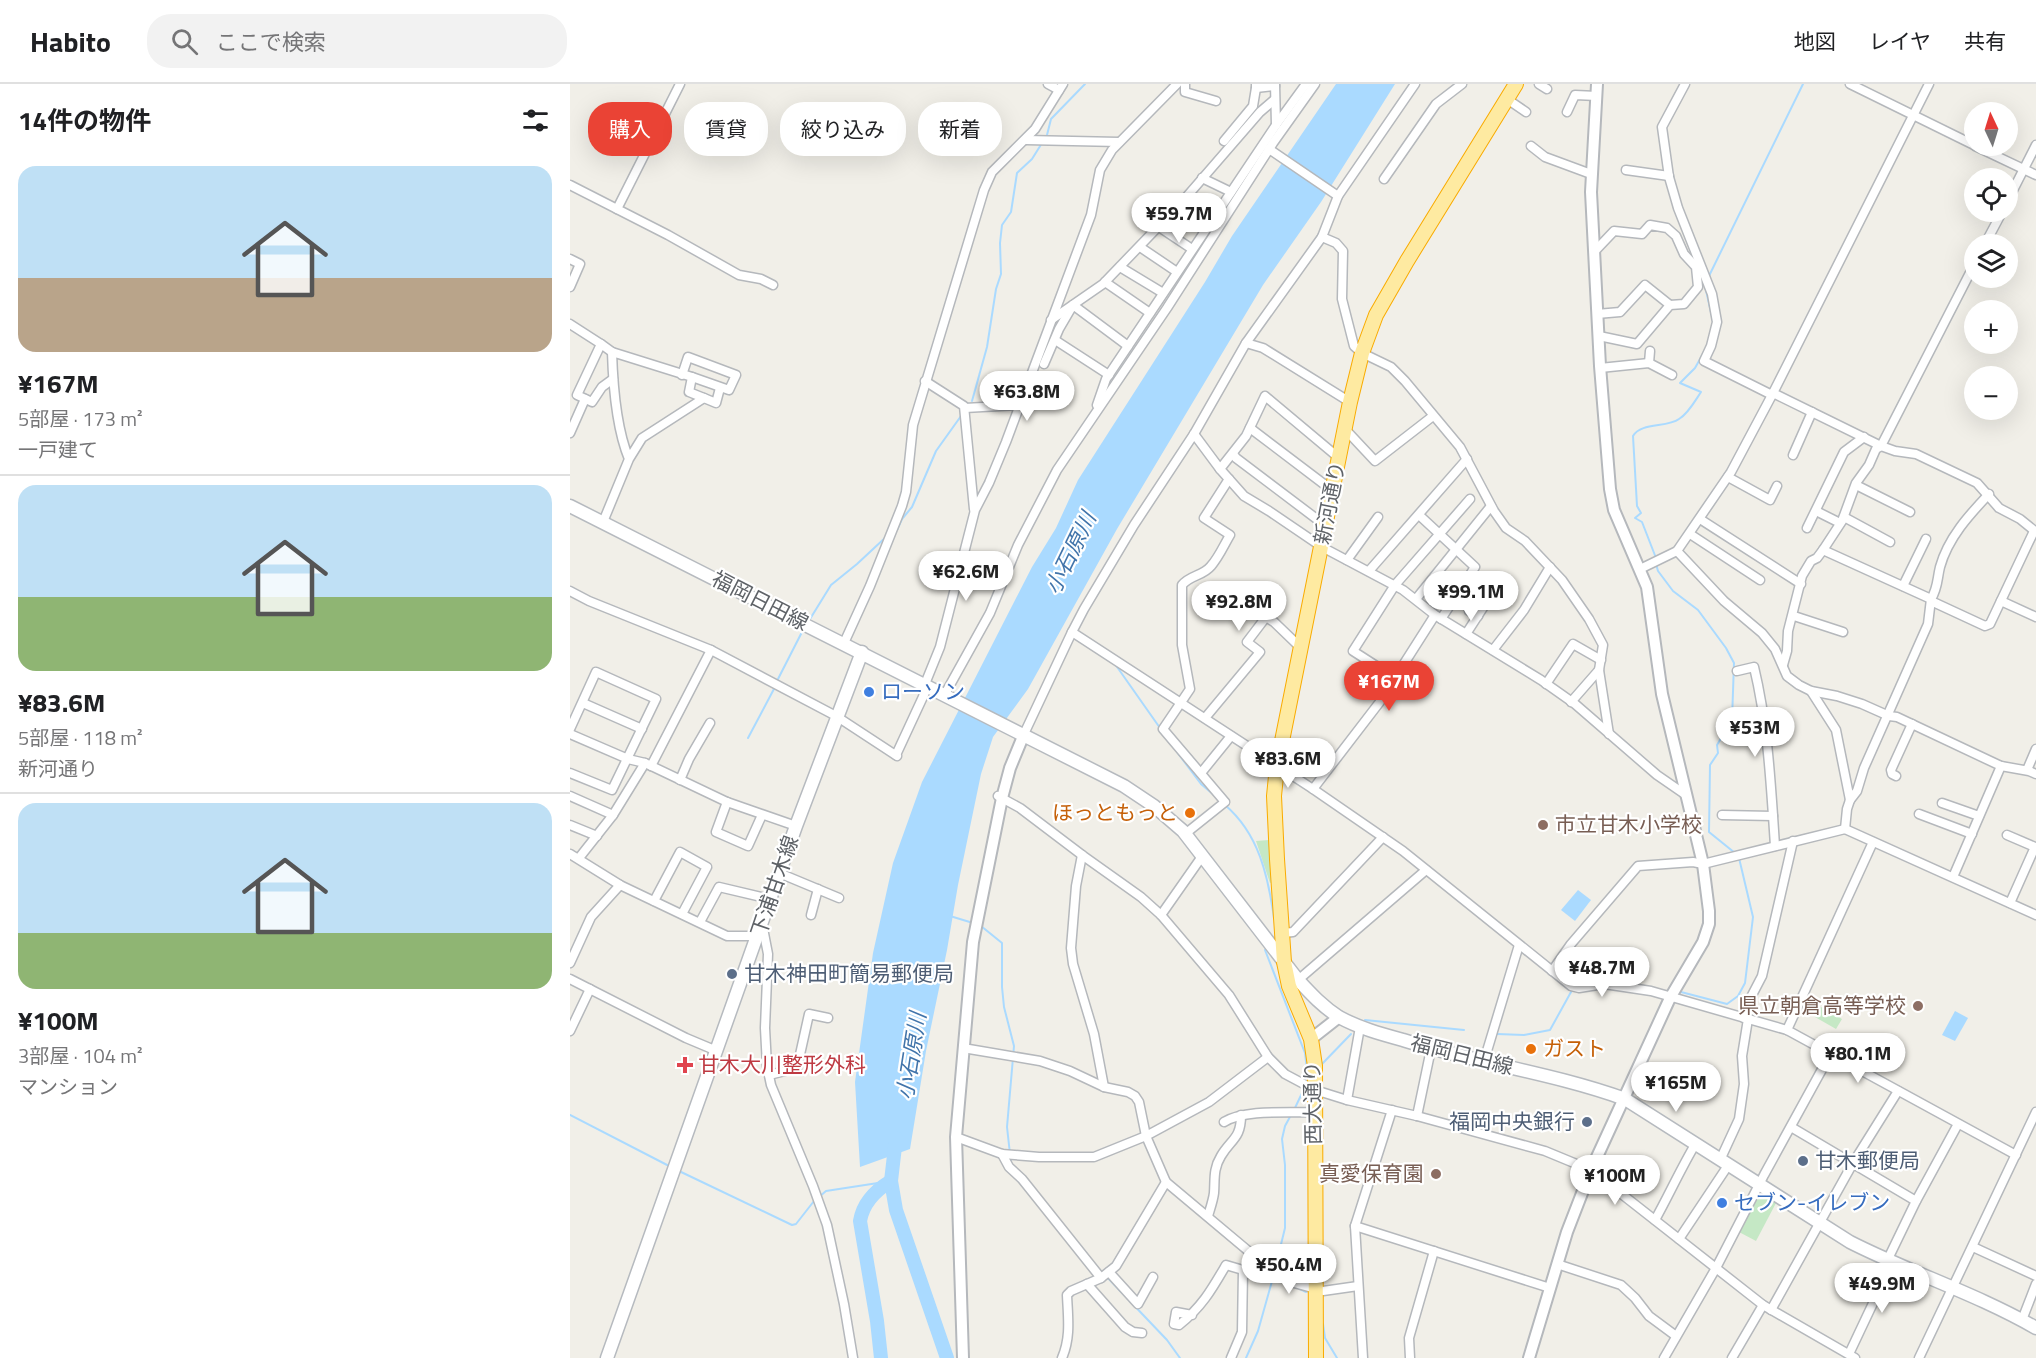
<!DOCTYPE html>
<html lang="ja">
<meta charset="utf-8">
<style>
:root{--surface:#fff;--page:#f2f2f2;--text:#202124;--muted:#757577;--line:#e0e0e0;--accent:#ea4335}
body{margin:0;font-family:"Titillium Web","Noto Sans JP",sans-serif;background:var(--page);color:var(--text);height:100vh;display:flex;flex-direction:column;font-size:22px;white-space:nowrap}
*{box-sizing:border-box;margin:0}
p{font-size:20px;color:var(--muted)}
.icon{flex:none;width:33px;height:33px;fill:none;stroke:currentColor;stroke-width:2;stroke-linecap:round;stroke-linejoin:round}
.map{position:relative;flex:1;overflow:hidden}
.drawer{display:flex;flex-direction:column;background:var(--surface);width:570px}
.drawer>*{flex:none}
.top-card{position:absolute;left:18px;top:18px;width:570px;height:54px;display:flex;gap:12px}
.needle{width:39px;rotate:356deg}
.tools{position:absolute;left:1394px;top:18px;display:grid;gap:12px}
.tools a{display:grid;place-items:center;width:54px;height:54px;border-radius:50%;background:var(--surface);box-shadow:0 6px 24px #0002;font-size:30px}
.price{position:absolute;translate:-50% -51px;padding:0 14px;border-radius:21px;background:#fff;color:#222;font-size:20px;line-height:39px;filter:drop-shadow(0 2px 3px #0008)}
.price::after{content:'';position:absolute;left:50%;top:36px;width:18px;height:14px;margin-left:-9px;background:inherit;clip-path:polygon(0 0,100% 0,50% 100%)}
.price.selected{background:var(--accent);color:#fff}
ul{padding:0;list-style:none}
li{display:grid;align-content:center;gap:12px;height:318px;padding:0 18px}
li+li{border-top:2px solid var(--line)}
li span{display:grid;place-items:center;height:186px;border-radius:18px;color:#555}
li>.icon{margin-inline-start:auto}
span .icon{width:108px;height:108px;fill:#fffc;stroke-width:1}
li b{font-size:26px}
h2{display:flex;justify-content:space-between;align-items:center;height:72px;padding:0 18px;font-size:26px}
.chip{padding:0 21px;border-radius:24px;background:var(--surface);box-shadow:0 6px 24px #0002;font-size:21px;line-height:54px}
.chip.selected{background:var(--accent);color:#fff}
header{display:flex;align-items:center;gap:36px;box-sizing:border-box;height:84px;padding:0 30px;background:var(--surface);border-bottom:2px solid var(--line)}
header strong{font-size:28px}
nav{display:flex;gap:33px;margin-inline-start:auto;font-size:21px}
.search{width:420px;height:54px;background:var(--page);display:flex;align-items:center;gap:15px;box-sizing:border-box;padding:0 21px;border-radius:24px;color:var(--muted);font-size:22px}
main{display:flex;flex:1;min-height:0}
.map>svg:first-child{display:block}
</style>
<header>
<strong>Habito</strong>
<div class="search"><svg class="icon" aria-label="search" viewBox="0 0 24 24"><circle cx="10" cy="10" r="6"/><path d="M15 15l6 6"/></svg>ここで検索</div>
<nav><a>地図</a><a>レイヤ</a><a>共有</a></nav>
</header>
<main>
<section class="drawer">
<h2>14件の物件<svg class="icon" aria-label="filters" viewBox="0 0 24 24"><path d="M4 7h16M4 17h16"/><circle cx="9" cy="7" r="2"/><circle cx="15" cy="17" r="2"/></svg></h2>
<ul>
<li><span style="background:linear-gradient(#bfe0f5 60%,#b9a48a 0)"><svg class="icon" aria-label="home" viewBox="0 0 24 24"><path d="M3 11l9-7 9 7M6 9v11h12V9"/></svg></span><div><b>¥167M</b><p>5部屋 · 173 m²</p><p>一戸建て</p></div></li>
<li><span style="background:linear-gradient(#bfe0f5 60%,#8fb573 0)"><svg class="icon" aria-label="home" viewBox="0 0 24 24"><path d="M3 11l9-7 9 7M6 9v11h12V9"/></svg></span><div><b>¥83.6M</b><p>5部屋 · 118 m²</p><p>新河通り</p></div></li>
<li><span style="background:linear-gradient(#bfe0f5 70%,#8fb573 0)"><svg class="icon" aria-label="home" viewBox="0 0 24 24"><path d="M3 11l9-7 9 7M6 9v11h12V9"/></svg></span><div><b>¥100M</b><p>3部屋 · 104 m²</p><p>マンション</p></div></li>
</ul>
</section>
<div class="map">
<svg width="1466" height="1274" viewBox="0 0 1466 1274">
<rect width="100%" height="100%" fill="#f1efe8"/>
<g fill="#c5e8c5">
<polygon points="699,756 703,798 700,799 686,757"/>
<polygon points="1251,923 1272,935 1266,945 1245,933"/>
<polygon points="1190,1109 1206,1119 1186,1157 1169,1148"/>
</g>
<g fill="#aadaff">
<polygon points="766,0 825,0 751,118 693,201 547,445 458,605 423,653 411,690 388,801 377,866 356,967 340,1065 290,1083 285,998 303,869 323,779 352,698 462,483 486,444 508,396 635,198 662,152"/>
<polygon points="1008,806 1021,816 1005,837 991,826"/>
<polygon points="1385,927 1398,934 1385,957 1372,951"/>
</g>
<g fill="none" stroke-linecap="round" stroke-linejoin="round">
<g stroke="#aadaff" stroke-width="2">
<polyline points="477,51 481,35 515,0"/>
<polyline points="1138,194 1233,0"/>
<polyline points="1135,202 1143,237"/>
<polyline points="402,317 417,263 426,205 431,190 430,159 432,141 441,128 447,89 462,75 472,59"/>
<polyline points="327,446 332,435 342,423 366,367 391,332"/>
<path d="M 1086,474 L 1072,438 L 1065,434 L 1071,429 L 1067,422 L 1063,352 C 1071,338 1097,344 1109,335 C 1118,330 1125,317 1131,308 L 1110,299 L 1125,284 L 1134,268"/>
<polyline points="1086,480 1088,487 1103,507 1128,526 1156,564 1164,579 1162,636 1147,661 1148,669 1140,681 1139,748 1165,769"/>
<polyline points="240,535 261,501 287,480 316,453"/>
<polyline points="545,580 590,644"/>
<polyline points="208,595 233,546"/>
<polyline points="178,654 205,603"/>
<polyline points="607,668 631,700 644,711"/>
<path d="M 655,721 C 689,750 698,792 704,834"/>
<polyline points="380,832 403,839"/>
<polyline points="411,842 432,859 432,903 434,923 444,962 437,1043 441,1079"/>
<polyline points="695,866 735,969 737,986"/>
<polyline points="1111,908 1157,920 1168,912 1175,899 1183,833 1169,774"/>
<polyline points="795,936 894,946"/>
<polyline points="927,950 954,951 980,946 1001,908"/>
<polyline points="752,980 781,950"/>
<polyline points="724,1026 733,1007"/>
<polyline points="0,1031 101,1083"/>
<polyline points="109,1087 222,1141 226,1140 244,1117"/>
<polyline points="249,1113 256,1107 321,1097"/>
<polyline points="705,1185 715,1144 715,1081 712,1055 715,1042 721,1031"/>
<polyline points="537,1193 597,1256 610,1274"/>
<polyline points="730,1205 736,1208"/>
<polyline points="753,1240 755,1254 767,1274"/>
<polyline points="676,1274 688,1247 704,1190"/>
</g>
<g stroke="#aadaff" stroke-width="14">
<polyline points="326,1054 321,1097 326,1126 377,1274"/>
<path d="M 311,1274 L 307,1237 L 290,1137 C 293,1119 306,1106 321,1097"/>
</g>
<defs>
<g id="minor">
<polyline points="478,0 489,6"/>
<polyline points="615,0 615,8 646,17"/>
<polyline points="686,0 686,4 705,2"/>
<polyline points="705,0 706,41"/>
<polyline points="845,0 768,112 752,153 766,159 773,167 772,215 784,262 792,269 821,283 835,297 890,363 924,427 936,444 955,457 992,496 1019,535 1033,561 1029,586 1039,650"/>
<polyline points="969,0 977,5"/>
<polyline points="1115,0 1092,43 1099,93 1108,124 1142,210 1147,238 1141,262 1134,277 1202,311"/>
<polyline points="1280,0 1404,61"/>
<polyline points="937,15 956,28"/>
<polyline points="997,28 1005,11 1027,12"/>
<polyline points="456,56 549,58"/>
<polyline points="654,57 683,22 686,4"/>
<polyline points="961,62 975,73 1021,90"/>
<polyline points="1405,62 1466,91"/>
<polyline points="699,65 768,112"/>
<polyline points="1056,86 1099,92"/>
<polyline points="632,94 661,108"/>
<polyline points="814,95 866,20 892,0"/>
<polyline points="0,101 98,151 169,191 191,195 203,201"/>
<polyline points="1437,118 1466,61"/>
<polyline points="47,125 110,0"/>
<polyline points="599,132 644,132"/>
<polyline points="589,143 622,165"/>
<polyline points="1415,160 1432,128"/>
<polyline points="570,163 607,188"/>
<polyline points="1024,168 1044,147 1072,150 1080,141 1097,144 1106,152 1114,170 1126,183 1128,203 1114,220 1100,221 1067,260 1029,252"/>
<polyline points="0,175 10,180 0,203"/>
<polyline points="550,183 593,209"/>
<polyline points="535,198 580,229"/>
<polyline points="1027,230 1050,228 1075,201 1100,221"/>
<polyline points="481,236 533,200 612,118 690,28 704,16"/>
<polyline points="0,240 31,260"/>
<polyline points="485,256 539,291"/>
<polyline points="676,259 752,153"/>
<polyline points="42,268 31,260 7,311 22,318 32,303 43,295"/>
<polyline points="1079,279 1080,267"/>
<polyline points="474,280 489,245 503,221 558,262"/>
<polyline points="1030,284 1079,279 1102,291"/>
<polyline points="112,291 118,273 166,291 159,306 122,293"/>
<polyline points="355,297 394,322 404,425"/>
<polyline points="1203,309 1311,362 1325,367 1346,370 1407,399 1429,424 1450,435 1466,448"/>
<polyline points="134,314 146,319 150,304"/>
<polyline points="527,321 536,295 706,41 736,0"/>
<polyline points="395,324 449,321"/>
<polyline points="680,344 763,407"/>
<polyline points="775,345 805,377 863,332"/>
<polyline points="0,349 15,315"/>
<polyline points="624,350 650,385"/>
<polyline points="663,370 666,374 756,442"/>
<polyline points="1223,371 1242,328"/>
<polyline points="769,374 695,312 676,352 650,385 674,412 699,427 752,463 833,506 865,531 971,596 1005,620 1087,691 1116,711"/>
<polyline points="1158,393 1200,416 1207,402"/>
<polyline points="1286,401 1340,428"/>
<polyline points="1246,427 1270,439"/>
<polyline points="849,431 905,483 871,535"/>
<polyline points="1274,433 1320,458"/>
<polyline points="1130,435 1231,500"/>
<path d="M 33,438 L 59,375 C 46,344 43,301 42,268 L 122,293 L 119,308 L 134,314 L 72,354 L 59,375"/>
<polyline points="1237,444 1274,368 1294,353"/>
<polyline points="1120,450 1190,496"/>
<polyline points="1253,466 1361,515 1358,540 1294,684 1287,707 1280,716"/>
<polyline points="1107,467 1154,517 1192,549 1205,565 1217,592 1229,601 1241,607 1267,612 1292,620 1319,632 1327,633 1431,682 1459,687 1466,690"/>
<polyline points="777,476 808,433"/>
<polyline points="1070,485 1107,467 1161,388 1202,311 1359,0"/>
<polyline points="799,487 897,375"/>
<polyline points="1333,502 1356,455"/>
<polyline points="0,507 19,517 141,566 266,632 327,672"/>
<polyline points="846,515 921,422"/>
<path d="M 1361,515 C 1368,504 1367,495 1370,483 C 1378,454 1399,431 1419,410"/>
<polyline points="1361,517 1415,542 1420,540 1464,447"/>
<polyline points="1431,517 1466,533"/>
<polyline points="672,520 696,533"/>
<polyline points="899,527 908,532"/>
<polyline points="1224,532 1273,548"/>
<polyline points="502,548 743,705 833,767 1001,902 1009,904 1034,900 1081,907 1217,946 1446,1071"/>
<polyline points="896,550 916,519"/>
<polyline points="274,559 300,502 332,422 336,408 343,341 414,106 422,88 465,45 493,0"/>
<polyline points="923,566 954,526 980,483"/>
<polyline points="1213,581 1217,567 1218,547 1232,492 1241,477 1247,474 1253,466 1272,437 1286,399 1299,381 1306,365 1311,362 1404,181"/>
<path d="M 1167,587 L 1184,583 C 1198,641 1201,702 1205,762"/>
<polyline points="825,594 783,567 825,501 900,415"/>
<polyline points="355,600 370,563 405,426 419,399 436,358 521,131 530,86 542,66 607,0"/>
<polyline points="976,600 1003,560 1031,576"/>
<polyline points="1241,607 1266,646 1280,716 1277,725 1275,745"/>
<polyline points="375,610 420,529 448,461 487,386 597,224 703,59 745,0"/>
<polyline points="1001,618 1029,586"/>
<polyline points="13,619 72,645"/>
<polyline points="635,634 690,568 677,558 696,533 704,538 731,564"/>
<polyline points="0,645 26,588 86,615 42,706 0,689"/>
<polyline points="0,650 58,675 75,679 157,718 226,742"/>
<polyline points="454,650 502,548 514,525 564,441 624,350 676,259 693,264 780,318"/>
<polyline points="326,671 358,602"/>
<polyline points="81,682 141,566"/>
<polyline points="1457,686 1466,665"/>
<polyline points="631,689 661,652"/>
<polyline points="1326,692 1322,690 1321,686 1342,640"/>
<polyline points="110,696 119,675 140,639"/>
<polyline points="743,705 809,619 865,531"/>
<polyline points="0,712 43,731"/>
<polyline points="428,712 450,724 512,771 571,813 591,831 659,911 698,973 715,990 745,1006 777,1016 847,1032 975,1067 1021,1086 1193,1221 1285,1274"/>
<polyline points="157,718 146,748 178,762 192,731"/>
<polyline points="1372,719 1409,732"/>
<polyline points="1349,730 1402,750"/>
<polyline points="1152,731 1203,732"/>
<polyline points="0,741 27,752"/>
<path d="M 615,750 L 655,718 L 593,645 L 620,605 L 612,561 L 612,501 C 620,491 633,492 641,482 C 649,473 654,461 660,451 L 634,434 L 659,395"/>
<polyline points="1437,751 1465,763 1440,819"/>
<polyline points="0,770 50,801 157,852 187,852"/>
<polyline points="512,771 506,802 501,864 503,880 524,950 534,1003"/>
<polyline points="9,774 43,731 75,679"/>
<polyline points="209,789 269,814"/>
<polyline points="1383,793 1431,682"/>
<polyline points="84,817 110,768 137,783 112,830"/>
<polyline points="241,831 248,805"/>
<polyline points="591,831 633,771"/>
<polyline points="130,838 149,803 200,815"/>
<polyline points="192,839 198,870 195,944 197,982 201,1001 243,1102 257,1141 274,1220 283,1274"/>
<polyline points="713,849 723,848 813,753"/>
<polyline points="0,879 21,833 50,801"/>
<polyline points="982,887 1001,860 1068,782 1123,778 1133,780 1275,745 1466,831"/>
<polyline points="0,895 116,954 147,967"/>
<polyline points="728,896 856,786"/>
<polyline points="1174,934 1180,915 1192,892 1223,757"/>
<polyline points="1217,946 1303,758"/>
<polyline points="0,947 20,905"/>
<polyline points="393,964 470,977 500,987 534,1003 558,1008 565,1012 569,1018 576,1052 596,1098 701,1186 724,1199 753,1207 788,1202"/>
<polyline points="914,977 949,861"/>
<polyline points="199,991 227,984 239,930 258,934"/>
<polyline points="777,1016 790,943"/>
<polyline points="847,1032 861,965"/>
<path d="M 654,1038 C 675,1025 719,1029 744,1028"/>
<polyline points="1221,1043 1346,1117"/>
<polyline points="386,1053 432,1070 469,1073 524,1073 576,1052 639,1018 698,973"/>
<polyline points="432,1070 439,1083 452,1095 531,1194"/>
<polyline points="1151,1074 1169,1035 1174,1000 1172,972 1178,935"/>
<path d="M 638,1132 C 640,1125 643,1117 644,1109 C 645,1095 643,1085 651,1072 C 661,1055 671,1055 671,1031"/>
<path d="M 1085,1136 C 1099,1111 1111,1084 1126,1059"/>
<polyline points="785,1142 980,1204"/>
<polyline points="1109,1155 1159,1080"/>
<polyline points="1403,1163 1466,1192"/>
<polyline points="1317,1177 1346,1117 1388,1040"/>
<polyline points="987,1180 1051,1201 1065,1214 1079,1232 1106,1252"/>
<polyline points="539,1188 568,1220 583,1193"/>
<polyline points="517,1200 555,1243 563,1248 572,1249"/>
<polyline points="1201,1226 1283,1079 1328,1007"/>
<path d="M 622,1231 L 606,1228 L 604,1240 L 609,1241 C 632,1223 642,1205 656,1181 L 673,1186 L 701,1186"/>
<polyline points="1452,1236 1466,1200"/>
<polyline points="1279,1270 1322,1179"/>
<path d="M 492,1274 C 501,1253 498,1234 497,1211 L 501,1207 L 531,1194 L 546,1182 L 596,1098"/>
<polyline points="661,1274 672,1248 673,1186"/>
<polyline points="793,1274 785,1142 822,1026"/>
<polyline points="840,1274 839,1254 864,1167"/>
<polyline points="1094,1274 1146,1184 1194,1091 1261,969"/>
<polyline points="1162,1274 1193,1221"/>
<polyline points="1349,1274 1466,1028"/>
</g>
<g id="tertiary">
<polyline points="741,955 769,933"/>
<polyline points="393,1274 386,1053 403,858 432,714 440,684 454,650"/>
<polyline points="959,1274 997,1148 1021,1086 1100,914 1133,858 1139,840 1139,827 1133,780 1092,610 1077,503 1044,426 1040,405 1030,282 1021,108 1027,0"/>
</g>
<g id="secondary">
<path d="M 0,422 L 554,702 L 584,722 L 613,747 L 728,896 C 741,910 753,923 769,933 C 789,944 811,950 833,956 C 906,979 983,989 1055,1015 L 1280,1158 C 1341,1189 1407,1210 1466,1244"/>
<polyline points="37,1274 226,742 292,568"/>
</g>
<polyline id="trunk" points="746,1274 745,982 741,955 719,902 714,878 707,775 704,712 707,682 780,318 792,269 806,231 837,177 946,0"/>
</defs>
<use href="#minor" stroke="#b5b8bc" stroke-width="11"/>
<use href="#tertiary" stroke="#b5b8bc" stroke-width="14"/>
<use href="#secondary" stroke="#b6babf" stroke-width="15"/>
<use href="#trunk" stroke="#f9ab00" stroke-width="16"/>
<use href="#minor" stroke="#fff" stroke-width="8"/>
<use href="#tertiary" stroke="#fff" stroke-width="10"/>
<use href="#secondary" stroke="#fff" stroke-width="12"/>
<use href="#trunk" stroke="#feeaa1" stroke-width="14"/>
</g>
<g fill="#3f7fe0" stroke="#fff" stroke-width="2">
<circle cx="299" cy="608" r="6"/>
<circle cx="1152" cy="1119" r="6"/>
</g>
<g fill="#e8710a" stroke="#fff" stroke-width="2">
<circle cx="620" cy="729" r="6"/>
<circle cx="961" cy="965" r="6"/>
</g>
<g fill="#8d6e63" stroke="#fff" stroke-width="2">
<circle cx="973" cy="741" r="6"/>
<circle cx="1348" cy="922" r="6"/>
<circle cx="866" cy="1090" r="6"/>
</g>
<g fill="#5c6f8a" stroke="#fff" stroke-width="2">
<circle cx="162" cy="890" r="6"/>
<circle cx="1017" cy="1038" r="6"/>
<circle cx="1233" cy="1077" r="6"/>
</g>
<path fill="#e0444e" stroke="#fff" stroke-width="2" d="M112 972h6v6h6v6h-6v6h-6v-6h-6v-6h6z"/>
<g text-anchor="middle" stroke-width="4.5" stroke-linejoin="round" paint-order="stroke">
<g font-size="21" fill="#5f6368" stroke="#fff">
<text transform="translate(760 419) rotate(-79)" y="7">新河通り</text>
<text transform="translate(190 517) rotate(27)" y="7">福岡日田線</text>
<text transform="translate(205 802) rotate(-71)" y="7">下浦甘木線</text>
<text transform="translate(892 971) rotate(14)" y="7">福岡日田線</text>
<text transform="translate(743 1019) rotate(-91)" y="7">西大通り</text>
</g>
<g font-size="21" fill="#366cbe" stroke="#fff" text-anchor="start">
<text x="311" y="615">ローソン</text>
<text x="1164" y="1126">セブン-イレブン</text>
</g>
<g font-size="21" fill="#c56008" stroke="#fff" text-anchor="end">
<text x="608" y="736">ほっともっと</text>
<text x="973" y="972" text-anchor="start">ガスト</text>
</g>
<g font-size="21" fill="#785e54" stroke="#fff" text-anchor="end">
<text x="985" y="748" text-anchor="start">市立甘木小学校</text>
<text x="1336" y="929">県立朝倉高等学校</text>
<text x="854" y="1097">真愛保育園</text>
</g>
<g font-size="21" fill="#4e5e75" stroke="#fff" text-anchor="start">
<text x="174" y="897">甘木神田町簡易郵便局</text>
<text x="1005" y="1045" text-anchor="end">福岡中央銀行</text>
<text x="1245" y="1084">甘木郵便局</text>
</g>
<g font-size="21" fill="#be3a42" stroke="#fff" text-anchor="start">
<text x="128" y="988">甘木大川整形外科</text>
</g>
<g font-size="22" font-style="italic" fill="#4174aa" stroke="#fff">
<text transform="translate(500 469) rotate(-64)" y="8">小石原川</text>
<text transform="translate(341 972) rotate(-81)" y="8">小石原川</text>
</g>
</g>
</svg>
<div class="tools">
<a><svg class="needle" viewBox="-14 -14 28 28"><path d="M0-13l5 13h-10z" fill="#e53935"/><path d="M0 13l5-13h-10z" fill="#757577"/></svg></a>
<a><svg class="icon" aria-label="locate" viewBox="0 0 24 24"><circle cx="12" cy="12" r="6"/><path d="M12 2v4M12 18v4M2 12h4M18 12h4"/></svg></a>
<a><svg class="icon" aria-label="layers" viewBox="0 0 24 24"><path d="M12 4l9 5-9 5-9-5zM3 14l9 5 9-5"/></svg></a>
<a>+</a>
<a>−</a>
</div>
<b class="price" style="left:609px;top:160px">¥59.7M</b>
<b class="price" style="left:457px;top:338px">¥63.8M</b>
<b class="price" style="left:396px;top:518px">¥62.6M</b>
<b class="price" style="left:901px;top:538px">¥99.1M</b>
<b class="price" style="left:669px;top:548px">¥92.8M</b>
<b class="price selected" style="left:819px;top:628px">¥167M</b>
<b class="price" style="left:1185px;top:674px">¥53M</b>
<b class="price" style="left:718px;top:705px">¥83.6M</b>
<b class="price" style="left:1032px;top:914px">¥48.7M</b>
<b class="price" style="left:1288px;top:1000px">¥80.1M</b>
<b class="price" style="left:1106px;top:1029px">¥165M</b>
<b class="price" style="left:1045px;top:1122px">¥100M</b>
<b class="price" style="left:719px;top:1211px">¥50.4M</b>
<b class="price" style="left:1312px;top:1230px">¥49.9M</b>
<div class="top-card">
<a class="chip selected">購入</a>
<a class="chip">賃貸</a>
<a class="chip">絞り込み</a>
<a class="chip">新着</a>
</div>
</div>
</main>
